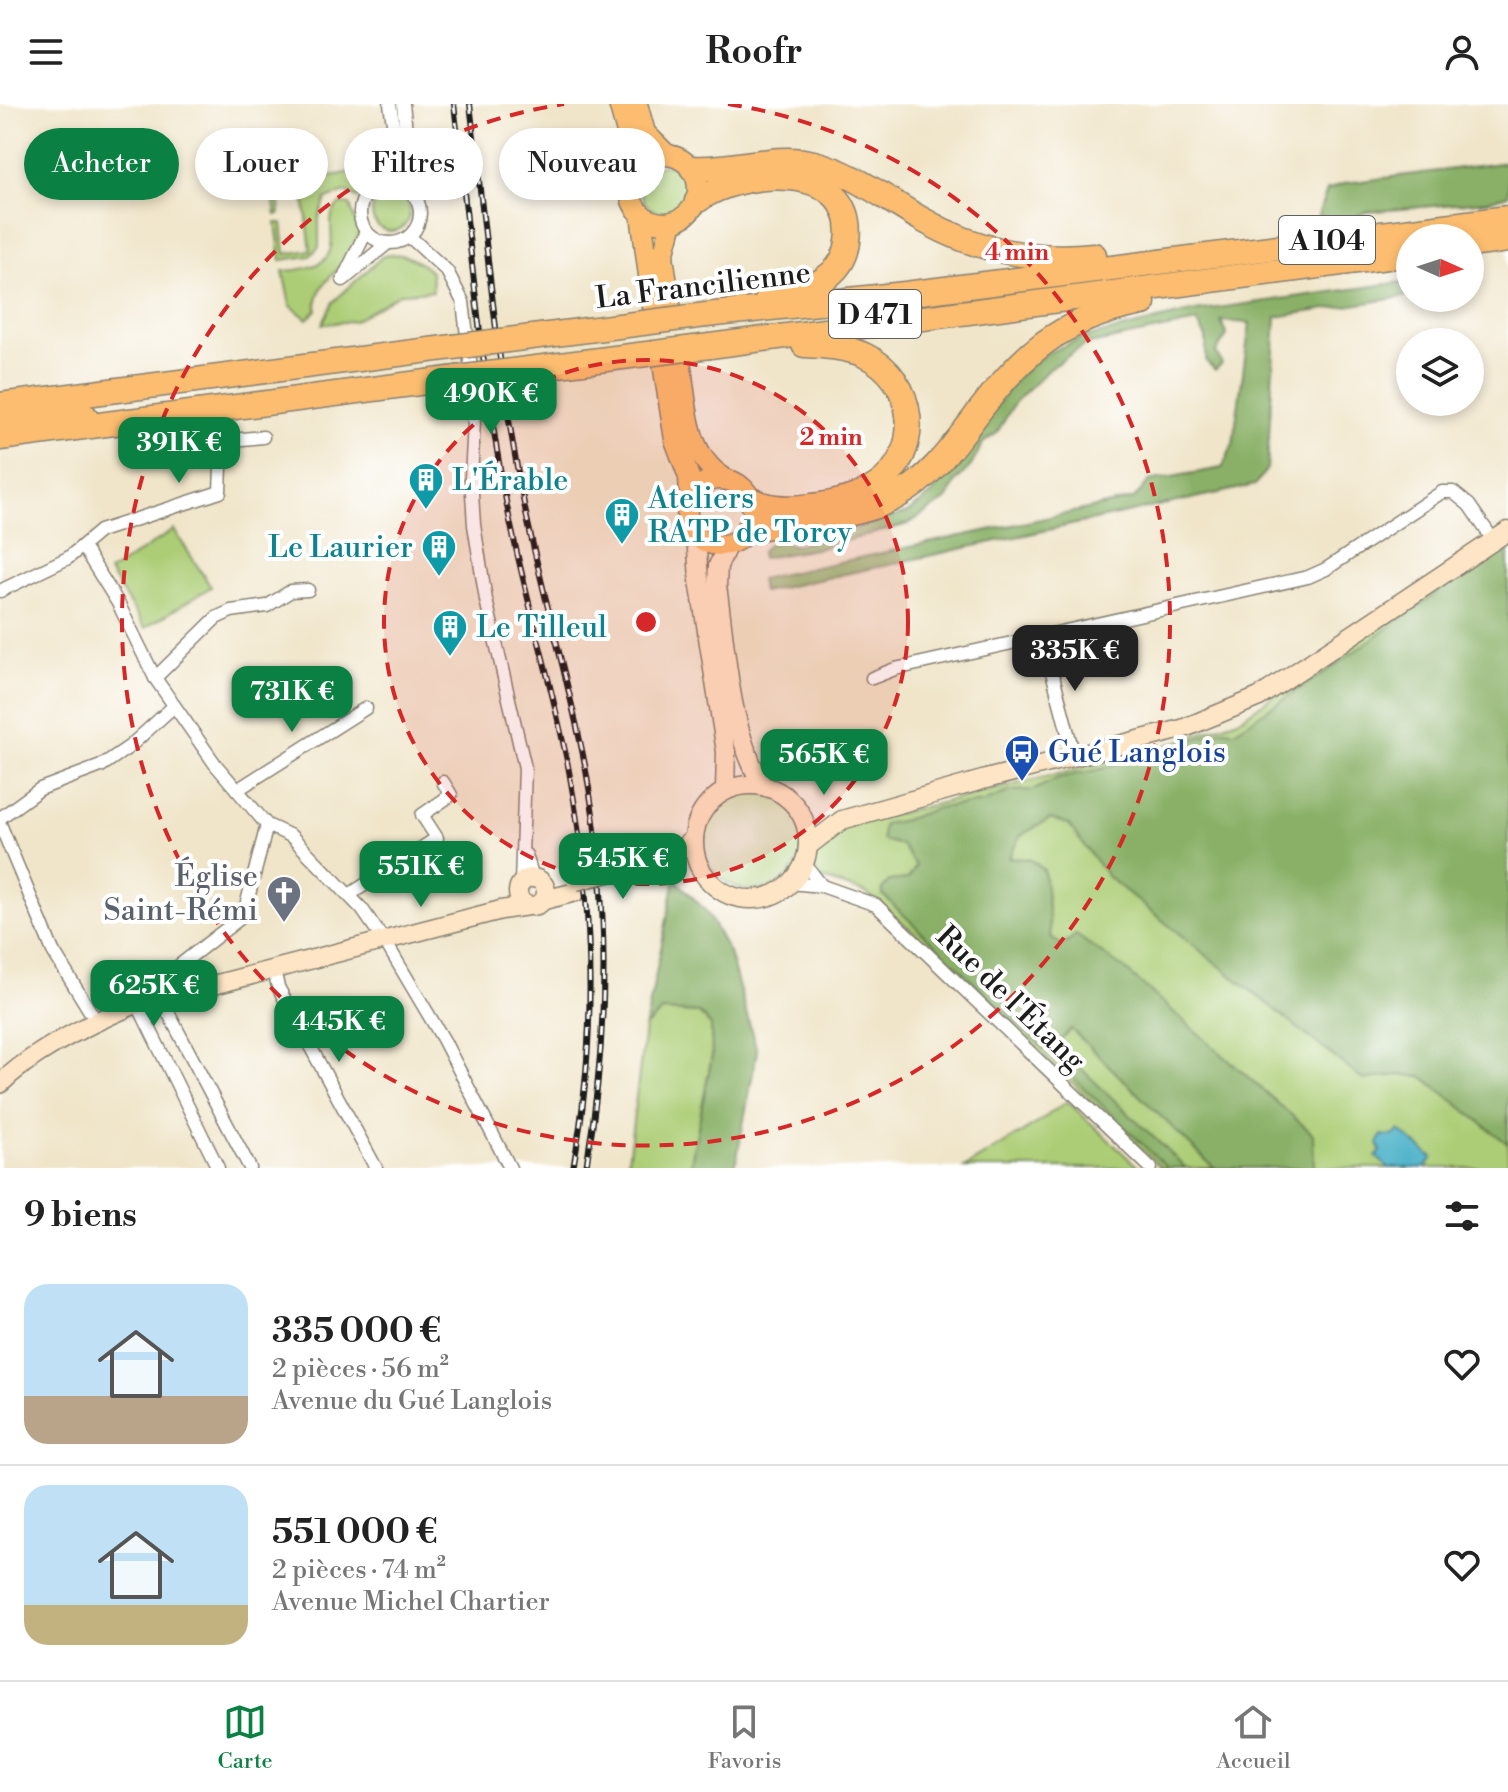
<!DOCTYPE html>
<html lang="fr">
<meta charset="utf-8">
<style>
:root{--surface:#fff;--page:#f6f6f6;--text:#222;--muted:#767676;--line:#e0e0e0;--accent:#0b8043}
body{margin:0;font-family:"Libre Bodoni",serif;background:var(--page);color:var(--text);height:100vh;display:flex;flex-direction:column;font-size:30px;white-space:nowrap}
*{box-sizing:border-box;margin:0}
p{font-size:26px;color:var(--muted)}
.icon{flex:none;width:44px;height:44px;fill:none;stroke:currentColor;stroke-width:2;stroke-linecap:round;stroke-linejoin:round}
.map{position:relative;height:1064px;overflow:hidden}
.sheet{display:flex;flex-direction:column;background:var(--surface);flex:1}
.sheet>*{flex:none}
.banner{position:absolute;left:24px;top:24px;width:800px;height:72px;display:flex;gap:16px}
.needle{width:52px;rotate:93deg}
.controls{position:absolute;left:1396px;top:120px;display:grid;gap:16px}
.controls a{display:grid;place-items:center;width:88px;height:88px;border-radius:50%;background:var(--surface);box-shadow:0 4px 12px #0003;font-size:40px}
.price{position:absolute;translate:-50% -68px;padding:0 18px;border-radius:16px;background:var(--accent);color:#fff;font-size:26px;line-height:52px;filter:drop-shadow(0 2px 4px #0008)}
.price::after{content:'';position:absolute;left:50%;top:48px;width:24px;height:18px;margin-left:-12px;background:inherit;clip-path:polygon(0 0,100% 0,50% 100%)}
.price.on{background:#222;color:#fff}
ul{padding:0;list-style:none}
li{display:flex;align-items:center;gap:24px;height:200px;padding:0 24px}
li+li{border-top:2px solid var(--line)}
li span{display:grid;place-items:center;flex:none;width:224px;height:160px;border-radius:24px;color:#555}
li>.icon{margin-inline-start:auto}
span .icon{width:96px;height:96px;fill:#fffc;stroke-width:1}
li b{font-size:34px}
h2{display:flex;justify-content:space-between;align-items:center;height:96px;padding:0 24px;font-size:34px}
.chip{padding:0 28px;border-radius:36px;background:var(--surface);box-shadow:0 4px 12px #0003;font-size:28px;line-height:72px}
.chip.on{background:var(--accent);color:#fff}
header{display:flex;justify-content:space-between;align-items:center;height:104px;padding:0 24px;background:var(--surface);font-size:36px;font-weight:600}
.menu{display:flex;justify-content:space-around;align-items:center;height:112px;border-top:2px solid var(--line);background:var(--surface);font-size:22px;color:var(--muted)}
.menu a{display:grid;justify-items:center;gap:4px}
.menu .on{color:var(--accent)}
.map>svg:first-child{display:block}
</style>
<header><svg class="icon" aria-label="menu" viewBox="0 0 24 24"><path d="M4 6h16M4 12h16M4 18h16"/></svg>Roofr<svg class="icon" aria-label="person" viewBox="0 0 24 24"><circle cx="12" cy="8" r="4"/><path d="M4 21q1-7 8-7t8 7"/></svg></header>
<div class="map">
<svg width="1508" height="1064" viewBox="0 0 1508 1064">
<rect width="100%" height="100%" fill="#fff"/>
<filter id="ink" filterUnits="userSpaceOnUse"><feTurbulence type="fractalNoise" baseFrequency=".0125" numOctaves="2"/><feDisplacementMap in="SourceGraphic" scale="16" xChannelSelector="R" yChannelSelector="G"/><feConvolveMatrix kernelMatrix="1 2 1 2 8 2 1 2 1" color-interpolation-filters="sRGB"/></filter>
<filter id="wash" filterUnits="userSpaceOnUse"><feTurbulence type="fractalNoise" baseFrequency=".006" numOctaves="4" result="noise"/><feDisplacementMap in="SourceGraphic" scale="32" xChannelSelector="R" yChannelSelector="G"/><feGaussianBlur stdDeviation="1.8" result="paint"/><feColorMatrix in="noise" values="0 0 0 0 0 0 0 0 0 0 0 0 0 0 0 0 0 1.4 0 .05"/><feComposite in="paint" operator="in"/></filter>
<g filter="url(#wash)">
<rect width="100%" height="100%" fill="#f0e5c9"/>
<g fill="#accd75" stroke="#647448" stroke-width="2">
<path d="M 388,36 L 392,49 L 384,72 L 369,80 L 358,94 L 345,88 L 326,95 L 319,114 L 319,143 L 310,152 L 281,156 L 276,119 L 282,119 L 285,150 L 311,146 L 302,77 L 277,80 L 280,110 L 276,111 L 271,77 C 307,72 376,79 388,36 Z"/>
<circle cx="665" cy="85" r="24"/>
<circle cx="391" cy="108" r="19"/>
<path d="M 341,100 L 350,101 L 359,129 C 356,136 353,145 348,152 C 336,172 314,180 317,206 L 307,215 L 290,201 L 283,167 C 364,164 312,116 341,100 Z"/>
<path d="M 384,151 C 402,148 418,156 431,168 L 433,187 L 401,189 L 354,217 L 322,220 L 333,198 Z"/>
<polygon points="174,426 211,483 145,524 109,468"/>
<path d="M 1508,430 L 1508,1064 L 1161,1064 L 913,827 L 866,789 L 820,774 L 812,762 C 814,737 830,732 851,721 L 1151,647 L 1238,616 Z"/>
<circle cx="753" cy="737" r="49"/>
<polygon points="662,907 699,909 711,922 712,952 690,1064 627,1064 645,923"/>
<polygon points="1067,997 1139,1064 964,1064 1036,1020"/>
</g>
<g fill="#89b066" stroke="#526641" stroke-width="2">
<polygon points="1508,58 1508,91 1488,97 1367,108 1333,121 1318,111 1327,86 1346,79"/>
<polygon points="1410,177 1410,192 1276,213 1267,365 1255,381 762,488 760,475 1134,395 1149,377 1222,364 1233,340 1250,219 1221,217 1227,231 1216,248 1222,260 1215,266 1206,257 1206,233 1197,218 1085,241 1050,264 1015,298 997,329 983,339 971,362 956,377 947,395 908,420 821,444 762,454 761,448 771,438 785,438 794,442 907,409 932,390 1019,271 1047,249 1079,235 1195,207"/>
<polygon points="1508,438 1508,1040 1423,973 1399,971 1363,976 1108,773 1068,720 1050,715 1020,732 1009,754 1030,755 1044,766 1051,834 1062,841 1076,831 1127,867 1313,1030 1314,1064 1214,1064 1071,925 1056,941 1186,1064 1167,1064 883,791 882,785 889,777 908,775 916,762 901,741 882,736 883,720 904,716 937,704 983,698 1010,687 1034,686 1058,674 1101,665 1223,626 1234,627 1327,567"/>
<polygon points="675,775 706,807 729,849 757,947 735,1064 690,1064 712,952 711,922 699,909 662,907 645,923"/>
</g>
<polygon fill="#49b0c8" stroke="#326672" stroke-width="2" points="1399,1026 1433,1054 1425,1064 1389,1064 1376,1053 1381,1047 1378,1040 1382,1031 1393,1032"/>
</g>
<g filter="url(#ink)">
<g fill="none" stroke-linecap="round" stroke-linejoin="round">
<defs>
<g id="street">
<polyline points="403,0 413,89"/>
<circle cx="390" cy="109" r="30"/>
<path d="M 385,79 C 402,53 394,29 390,0"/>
<polyline points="410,133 447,167 463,198 475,299 471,374 474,421 486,496 525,664 521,779"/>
<polyline points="344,173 366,128"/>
<polyline points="343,176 388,139"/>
<polyline points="83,443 118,499 155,574 215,660 267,721 291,732 362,805 389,844 443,935 510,1064"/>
<polyline points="0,487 68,454 100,427 220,388 222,337 263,333"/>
<polyline points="1043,534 1074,652"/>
<polyline points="155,574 216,514 231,507 267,502 291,487 308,486"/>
<polyline points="872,574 895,565 1308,473 1326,465 1442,388 1453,388 1469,401 1489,430"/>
<polyline points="237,686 366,604"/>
<polyline points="0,714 40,685 101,662 129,643 173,603"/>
<polyline points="0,720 53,847 96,917"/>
<polyline points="526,751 533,774"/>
<polyline points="804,759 822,782"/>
<polyline points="790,779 822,782 876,801 1151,1064"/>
<polyline points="349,791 437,734 422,711 451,691 443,678"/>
<polyline points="274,866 278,883 376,1064"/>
<polyline points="149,885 239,815 246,802 267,721"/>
<polyline points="162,897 250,1064"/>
<polyline points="141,907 218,1064"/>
</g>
<g id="secondary">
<polyline points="696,431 699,476 726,648 725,687"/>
<path d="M 728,440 L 718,462 L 717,482 C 727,548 728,624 763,682"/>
<circle cx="751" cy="738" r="57"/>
<polyline points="808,742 842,716 986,675 1182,625 1259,593 1508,427"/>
<polyline points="660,756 683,744 694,734"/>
<circle cx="532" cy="788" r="14"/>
<polyline points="544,796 576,788"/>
<path d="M 0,980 C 33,947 93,918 136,900 L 136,892 L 156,886 L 163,892 L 175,891 L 501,806 L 528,802"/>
</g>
<g id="primary">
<polyline points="619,0 637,64"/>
<polyline points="637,0 645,29 666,50"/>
<circle cx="664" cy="85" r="34"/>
<polyline points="641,110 653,203"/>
<polyline points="670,200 663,152 672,118"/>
<path d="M 680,257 C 687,298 685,351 724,374"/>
<polyline points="663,260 675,336 689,373 690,392"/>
<polyline points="0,321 87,311"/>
<circle cx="720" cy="408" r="33"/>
</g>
<g id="highway">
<path d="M 692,64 C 732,67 774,49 814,59 C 854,69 887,96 923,116 C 977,147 1032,157 1094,151"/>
<path d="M 697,97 C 740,64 859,56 848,138 C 846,155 836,168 821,177 C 806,185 785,188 768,193"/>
<polyline points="1470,141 1508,136"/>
<polyline points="706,211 905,190 1508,114"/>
<polyline points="710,242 1410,150"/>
<polyline points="0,301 453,243"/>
<polyline points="0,334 457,274"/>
<path d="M 751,396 C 770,405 791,405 812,402 C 834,400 857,394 876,382 C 925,349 917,275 864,251 C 845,243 824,242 804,241"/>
<path d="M 747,427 C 798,412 854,419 901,390 C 930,373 949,347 969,321 C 1020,252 1056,215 1143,199"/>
</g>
</defs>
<use href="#street" stroke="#868072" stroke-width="15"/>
<use href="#secondary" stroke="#868072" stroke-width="21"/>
<use href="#primary" stroke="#868072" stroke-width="23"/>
<use href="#highway" stroke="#868072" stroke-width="27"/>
<use href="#street" stroke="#fff" stroke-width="12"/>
<use href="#secondary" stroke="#fee5c5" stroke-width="18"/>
<use href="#primary" stroke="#fcbd6f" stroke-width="20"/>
<use href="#highway" stroke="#fcbd6f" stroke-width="24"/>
<defs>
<g id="rail">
<path d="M 454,0 C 470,134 481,269 507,402 C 524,491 552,578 569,667 C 593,798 598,933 573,1064"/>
<path d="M 470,0 C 486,128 496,257 521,384 C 538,477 567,568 585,661 C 610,795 609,930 586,1064"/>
</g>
</defs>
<use href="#rail" stroke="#1c1c1c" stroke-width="6"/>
<use href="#rail" stroke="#fff" stroke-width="3" stroke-dasharray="9" stroke-linecap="butt"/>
<defs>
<polyline id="secondary-bridge" points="576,777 660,756"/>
<g id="highway-bridge">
<polyline points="453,243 706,211"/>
<polyline points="457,274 710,242"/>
</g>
</defs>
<use href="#secondary-bridge" stroke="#868072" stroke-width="21" stroke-linecap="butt"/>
<use href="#highway-bridge" stroke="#868072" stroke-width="27" stroke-linecap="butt"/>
<use href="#secondary-bridge" stroke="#fee5c5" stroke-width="18"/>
<use href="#highway-bridge" stroke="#fcbd6f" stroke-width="24"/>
</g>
</g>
<circle cx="646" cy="518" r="262" fill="#d62828" fill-opacity=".12"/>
<g fill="none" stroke="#d62828" stroke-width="4" stroke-dasharray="14 10">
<circle cx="646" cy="518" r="262"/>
<path d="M728 0A524 524 0 1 1 564 0"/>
</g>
<defs>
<symbol id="building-pin" viewBox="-11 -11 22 30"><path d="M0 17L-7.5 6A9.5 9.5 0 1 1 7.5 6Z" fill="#0f9aa8" stroke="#fff"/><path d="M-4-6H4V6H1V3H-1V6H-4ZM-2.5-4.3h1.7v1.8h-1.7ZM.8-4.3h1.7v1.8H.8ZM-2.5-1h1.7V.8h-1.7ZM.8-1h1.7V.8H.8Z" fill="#fff"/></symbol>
<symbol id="bus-pin" viewBox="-11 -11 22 30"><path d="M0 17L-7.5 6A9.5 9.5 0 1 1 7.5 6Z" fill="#1a4fb4" stroke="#fff"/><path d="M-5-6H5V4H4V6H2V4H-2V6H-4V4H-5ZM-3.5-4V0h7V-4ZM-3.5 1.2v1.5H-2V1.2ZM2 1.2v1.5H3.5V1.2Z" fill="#fff"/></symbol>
<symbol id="church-pin" viewBox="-11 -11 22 30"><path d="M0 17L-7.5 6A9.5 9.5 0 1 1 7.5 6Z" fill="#6b7280" stroke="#fff"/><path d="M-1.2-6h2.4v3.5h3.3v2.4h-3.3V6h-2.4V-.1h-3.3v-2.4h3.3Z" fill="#fff"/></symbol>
</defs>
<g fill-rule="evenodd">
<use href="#building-pin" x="406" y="356" width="40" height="54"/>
<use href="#building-pin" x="602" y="391" width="40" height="54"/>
<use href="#building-pin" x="419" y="423" width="40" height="54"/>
<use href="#building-pin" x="430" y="503" width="40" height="54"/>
<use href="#bus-pin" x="1002" y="628" width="40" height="54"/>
<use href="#church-pin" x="264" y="769" width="40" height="54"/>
</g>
<g text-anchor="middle" stroke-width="8" stroke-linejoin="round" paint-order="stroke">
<g fill="#fff" stroke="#606060" stroke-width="2">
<rect x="1279" y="112" width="96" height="48" rx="6"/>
<rect x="829" y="186" width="92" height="48" rx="6"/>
</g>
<g font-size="28" font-weight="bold" fill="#1c1c1c">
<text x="1327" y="146">A 104</text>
<text x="875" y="220">D 471</text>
</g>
<g font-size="30" fill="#1c1c1c" stroke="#fff">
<text transform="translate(703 181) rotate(-7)" y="10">La Francilienne</text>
<text transform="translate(1011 894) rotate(44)" y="10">Rue de l'Étang</text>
</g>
<g font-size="30" fill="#0d838f" stroke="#fff" text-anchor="start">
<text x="452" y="386">L'Érable</text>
<text x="648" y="404">Ateliers<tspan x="648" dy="34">RATP de Torcy</tspan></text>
<text x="413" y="453" text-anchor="end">Le Laurier</text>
<text x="476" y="533">Le Tilleul</text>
</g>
<g font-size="30" fill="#164399" stroke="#fff" text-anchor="start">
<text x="1048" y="658">Gué Langlois</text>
</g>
<g font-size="30" fill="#5b616d" stroke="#fff" text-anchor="end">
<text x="258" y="782">Église<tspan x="258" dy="34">Saint-Rémi</tspan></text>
</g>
</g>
<circle cx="646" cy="518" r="12" fill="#d62828" stroke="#fff" stroke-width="4"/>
<g font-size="24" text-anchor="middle" font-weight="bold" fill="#d62828" stroke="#fff" stroke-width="8" stroke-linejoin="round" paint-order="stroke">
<text x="1017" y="156">4 min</text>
<text x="831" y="341">2 min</text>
</g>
</svg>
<div class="controls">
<a><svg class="needle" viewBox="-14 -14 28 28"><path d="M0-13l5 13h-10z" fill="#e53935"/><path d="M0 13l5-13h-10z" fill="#767676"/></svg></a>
<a><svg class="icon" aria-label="layers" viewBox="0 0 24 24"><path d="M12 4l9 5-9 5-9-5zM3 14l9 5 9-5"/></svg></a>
</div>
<b class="price" style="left:491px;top:332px">490K €</b>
<b class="price" style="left:179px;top:381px">391K €</b>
<b class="price on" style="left:1075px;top:589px">335K €</b>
<b class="price" style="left:292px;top:630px">731K €</b>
<b class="price" style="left:824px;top:693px">565K €</b>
<b class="price" style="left:623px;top:797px">545K €</b>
<b class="price" style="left:421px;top:805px">551K €</b>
<b class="price" style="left:154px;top:924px">625K €</b>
<b class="price" style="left:339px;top:960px">445K €</b>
<div class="banner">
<a class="chip on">Acheter</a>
<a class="chip">Louer</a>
<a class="chip">Filtres</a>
<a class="chip">Nouveau</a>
</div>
</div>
<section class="sheet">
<h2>9 biens<svg class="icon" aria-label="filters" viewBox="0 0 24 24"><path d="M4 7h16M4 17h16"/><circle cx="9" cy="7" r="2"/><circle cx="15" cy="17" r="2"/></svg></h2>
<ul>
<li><span style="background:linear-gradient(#bfe0f5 70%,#b9a48a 0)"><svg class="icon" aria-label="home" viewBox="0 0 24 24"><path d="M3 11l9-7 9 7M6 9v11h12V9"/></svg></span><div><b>335 000 €</b><p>2 pièces · 56 m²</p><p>Avenue du Gué Langlois</p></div><svg class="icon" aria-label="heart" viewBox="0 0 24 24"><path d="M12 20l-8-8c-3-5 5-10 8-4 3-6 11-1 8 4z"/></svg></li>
<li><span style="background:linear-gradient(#bfe0f5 75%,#c2b280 0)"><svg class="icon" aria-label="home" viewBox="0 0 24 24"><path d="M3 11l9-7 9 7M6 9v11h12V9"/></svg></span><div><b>551 000 €</b><p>2 pièces · 74 m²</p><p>Avenue Michel Chartier</p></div><svg class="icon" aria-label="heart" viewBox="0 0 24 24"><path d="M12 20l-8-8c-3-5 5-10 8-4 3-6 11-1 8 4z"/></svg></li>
</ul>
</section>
<nav class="menu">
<a class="on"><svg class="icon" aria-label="map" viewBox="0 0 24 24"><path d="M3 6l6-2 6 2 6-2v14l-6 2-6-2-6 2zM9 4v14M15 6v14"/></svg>Carte</a>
<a><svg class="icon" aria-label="saved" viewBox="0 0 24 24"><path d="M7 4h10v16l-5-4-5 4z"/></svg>Favoris</a>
<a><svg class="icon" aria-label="home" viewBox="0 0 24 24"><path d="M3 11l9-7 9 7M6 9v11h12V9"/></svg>Accueil</a>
</nav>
